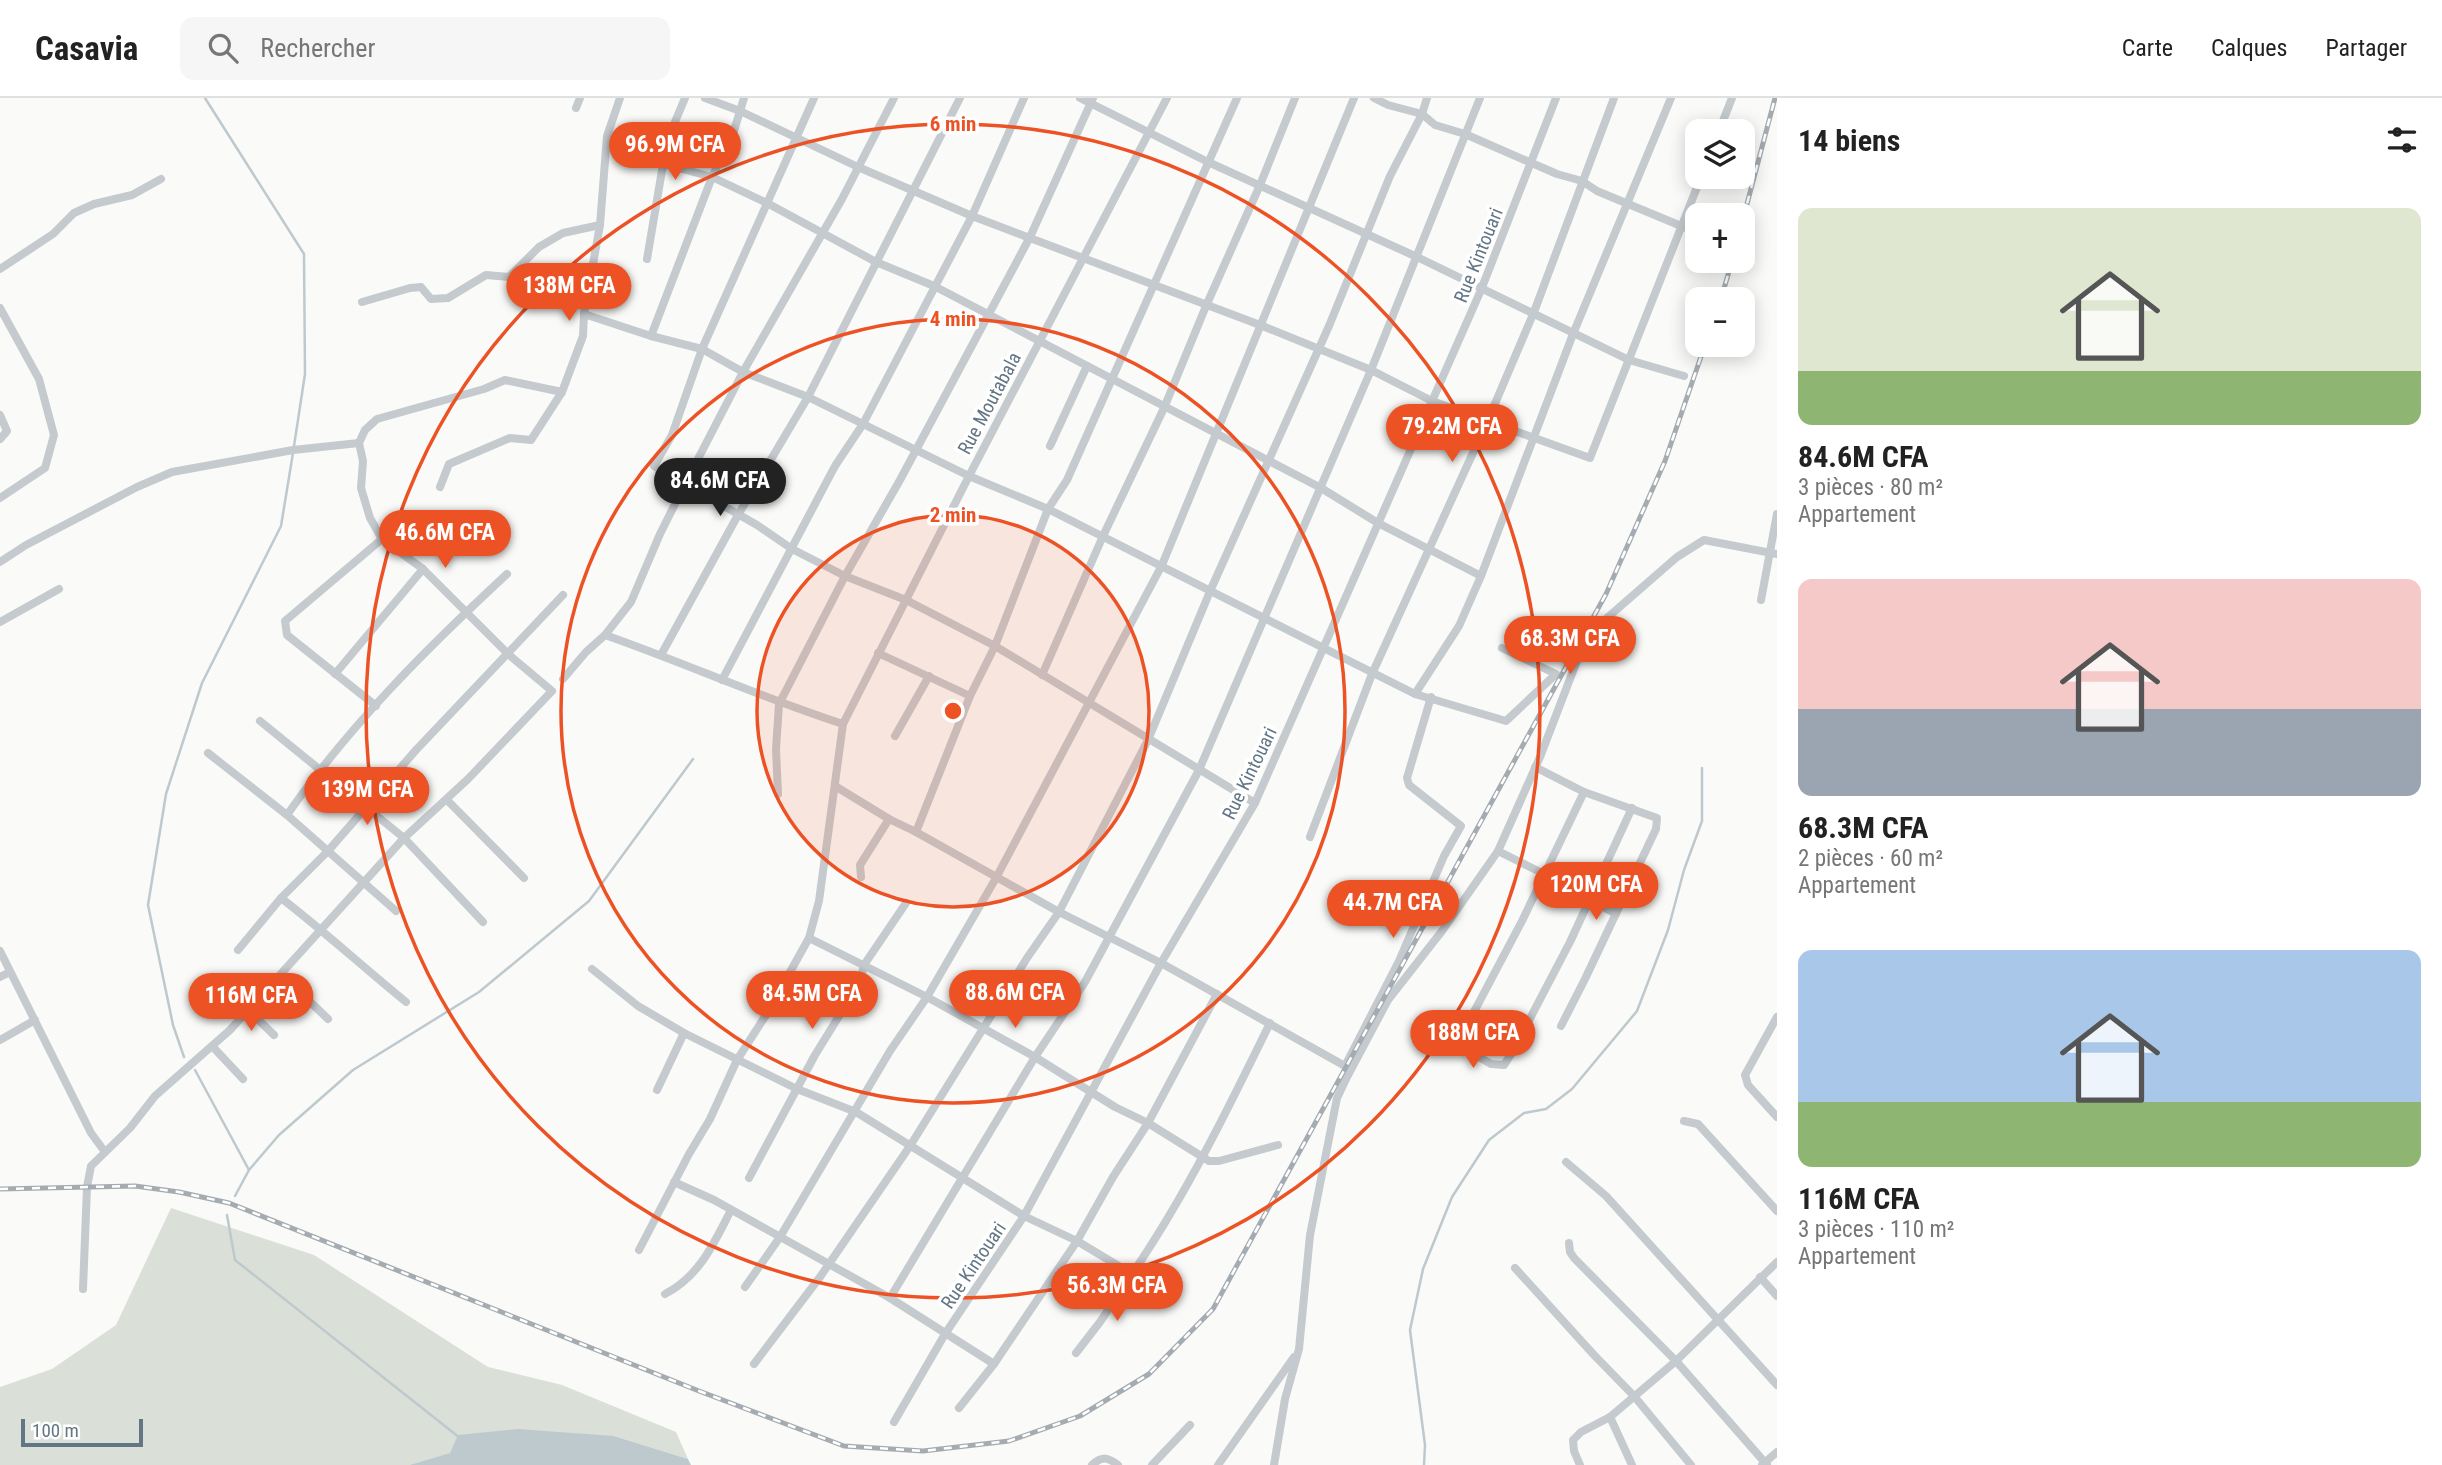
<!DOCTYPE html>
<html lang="fr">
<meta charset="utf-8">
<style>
:root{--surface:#fff;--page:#f6f6f6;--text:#222;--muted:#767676;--line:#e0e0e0;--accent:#ed5225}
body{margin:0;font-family:"Roboto Condensed",sans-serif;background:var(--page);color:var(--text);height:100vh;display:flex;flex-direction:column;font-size:26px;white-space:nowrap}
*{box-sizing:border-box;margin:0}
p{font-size:23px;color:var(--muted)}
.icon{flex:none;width:38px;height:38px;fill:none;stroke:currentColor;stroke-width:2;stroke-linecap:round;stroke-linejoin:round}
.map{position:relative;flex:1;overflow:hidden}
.details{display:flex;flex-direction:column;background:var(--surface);width:665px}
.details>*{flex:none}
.buttons{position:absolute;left:1685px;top:21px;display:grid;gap:14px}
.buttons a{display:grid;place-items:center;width:70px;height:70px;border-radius:14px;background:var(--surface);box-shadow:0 4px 18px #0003;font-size:35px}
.scale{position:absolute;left:21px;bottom:18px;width:122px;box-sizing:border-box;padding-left:7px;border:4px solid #637685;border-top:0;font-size:19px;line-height:24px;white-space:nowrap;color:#637685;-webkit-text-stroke:5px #fff;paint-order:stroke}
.price{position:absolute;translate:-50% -60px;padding:0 16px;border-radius:24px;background:var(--accent);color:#fff;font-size:23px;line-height:46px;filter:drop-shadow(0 2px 4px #0008)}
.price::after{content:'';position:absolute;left:50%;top:42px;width:21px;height:16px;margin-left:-10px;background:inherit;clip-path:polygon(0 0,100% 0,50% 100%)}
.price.selected{background:#222;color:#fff}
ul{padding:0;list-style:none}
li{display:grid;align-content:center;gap:14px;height:371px;padding:0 21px}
li span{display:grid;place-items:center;height:217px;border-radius:14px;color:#555}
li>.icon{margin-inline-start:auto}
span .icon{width:126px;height:126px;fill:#fffc;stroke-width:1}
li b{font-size:30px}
h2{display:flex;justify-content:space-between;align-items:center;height:84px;padding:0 21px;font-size:30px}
header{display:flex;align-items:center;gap:42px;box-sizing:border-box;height:98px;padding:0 35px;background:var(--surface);border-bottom:2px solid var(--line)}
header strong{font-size:33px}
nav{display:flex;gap:38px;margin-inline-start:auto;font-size:24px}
.search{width:490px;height:63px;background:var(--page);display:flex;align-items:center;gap:18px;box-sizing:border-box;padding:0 24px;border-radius:14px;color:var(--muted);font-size:26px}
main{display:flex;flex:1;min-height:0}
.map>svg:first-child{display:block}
</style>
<header>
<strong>Casavia</strong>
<div class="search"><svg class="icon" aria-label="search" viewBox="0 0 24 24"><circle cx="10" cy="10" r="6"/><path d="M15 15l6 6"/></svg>Rechercher</div>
<nav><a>Carte</a><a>Calques</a><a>Partager</a></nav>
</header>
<main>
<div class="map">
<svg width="1777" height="1367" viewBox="0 0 1777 1367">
<rect width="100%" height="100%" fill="#fafaf8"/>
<polygon fill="#dae0d7" points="171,1110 314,1157 488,1269 562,1287 676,1334 688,1361 614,1338 451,1355 409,1367 0,1367 0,1289 52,1271 116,1227"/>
<polygon fill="#bec9ce" points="518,1331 614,1338 688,1361 691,1367 409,1367 450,1355 458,1337"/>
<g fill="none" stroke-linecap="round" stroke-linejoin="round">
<g stroke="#bec9ce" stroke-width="2.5">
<polyline points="205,0 304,156 305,276 294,348"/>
<polyline points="184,959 173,927 148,807 166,696 202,585 281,428 293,355"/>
<polyline points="195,972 249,1072 235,1098"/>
<polyline points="249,1072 279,1037 353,972 479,894 589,803 693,661"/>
<polyline points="227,1117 235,1162 460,1340"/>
<polyline points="1424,1367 1425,1347 1410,1232 1423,1171 1452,1099 1489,1042 1524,1015 1546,1011 1572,991 1637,913 1668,832 1684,772 1702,723 1702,670"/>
</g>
<g stroke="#c5cace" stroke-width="8">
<polyline points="705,0 740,13 858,69 972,118 1260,227 1371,272 1432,303 1590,360 1701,79"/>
<polyline points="814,0 702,251 672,337 654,368 757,427 792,451 845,478 906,502 995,548 1255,705"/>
<polyline points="1080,0 1208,64 1417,159 1629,262 1684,278"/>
<polyline points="1374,0 1388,7 1422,16 1435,27 1465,36 1557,76 1582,83 1597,93 1698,135"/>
<polyline points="576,10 580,0"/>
<polyline points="1719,33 1732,0"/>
<polyline points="664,66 712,79 767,105 876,164 934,188 1321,390 1378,425 1481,478"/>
<polyline points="647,161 667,43 685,0"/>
<polyline points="0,171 53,136 74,115 94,106 132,97 161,81"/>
<polyline points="362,204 410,190 421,189 431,201 448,200 486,177 509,179 539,149 563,135 600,127"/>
<polyline points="0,210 39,281 54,337 45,370 0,400"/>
<polyline points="584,216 651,238 702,251 743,274 808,299 969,378 1048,411 1415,596 1506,623 1556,576 1502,550"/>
<polyline points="651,238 712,79 733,36 744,0"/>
<polyline points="0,317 7,333 0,341"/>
<polyline points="1050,348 1087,268"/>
<polyline points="440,389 449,366 510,340 531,342 562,294 583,238 584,216 600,127 607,38 620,0"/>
<polyline points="0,464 26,447 137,389 172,374 293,352 359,345"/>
<polyline points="1761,502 1777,416"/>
<polyline points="0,524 59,491"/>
<path d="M 605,537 C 685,565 762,600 843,626"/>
<polyline points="878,555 970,598"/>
<polyline points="661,557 738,417 808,299 960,0"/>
<polyline points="335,576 423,471"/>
<polyline points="1042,577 1103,438 1164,310 1206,208 1260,87 1295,0"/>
<polyline points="563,581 586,554 605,537 631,504 660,436 685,386 743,274 842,101 894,0"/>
<polyline points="722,582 835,368 863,326 972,118 1024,0"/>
<polyline points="1415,596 1459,528 1481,478 1573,236 1671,0"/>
<polyline points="376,608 287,537 285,523 382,441"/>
<polyline points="260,623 404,740 483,824"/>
<polyline points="895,638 929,578"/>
<polyline points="208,655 287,717 396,813"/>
<polyline points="1535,669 1584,694 1657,720 1656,731 1585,881 1561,928"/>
<polyline points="835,688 889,721 916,734 1059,814 1161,865 1345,968 1399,863 1444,758 1461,728 1409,687 1407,680 1431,599"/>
<polyline points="778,696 776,651 779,606 845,478 900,382 1030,139 1093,0"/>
<polyline points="447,702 524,780"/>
<path d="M 287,717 C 349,628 427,550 507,476"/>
<polyline points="916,734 970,598 995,548 1048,411 1067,382 1237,0"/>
<polyline points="1310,739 1372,576 1488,322 1534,214 1614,0"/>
<polyline points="1498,753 1544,776 1616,816"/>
<polyline points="861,779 860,767 889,721"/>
<path d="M 281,800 C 324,833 364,870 406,904"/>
<polyline points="809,840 927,899 1035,959 1115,1009 1148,1025 1209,1063 1219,1063 1278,1047"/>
<polyline points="238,852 281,800 328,753 416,652 563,497"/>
<polyline points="0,853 91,1035 105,1054"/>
<path d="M 592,871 L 638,908 L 684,935 L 797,991 L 856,1014 L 1024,1118 L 1077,1143 L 1132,1176 C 1186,1097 1228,1011 1270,925"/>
<polyline points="282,877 328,921"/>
<polyline points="0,879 10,874"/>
<polyline points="248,912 274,937"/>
<polyline points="1777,919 1745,977 1748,987 1777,1019"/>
<polyline points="1422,930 1457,946 1491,966 1504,967 1513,953 1570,844 1632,710"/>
<polyline points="0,942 35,922"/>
<polyline points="1457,946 1522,823 1584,694"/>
<polyline points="212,948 243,981"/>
<polyline points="657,992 684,935"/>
<polyline points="1684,1023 1698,1026 1777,1113"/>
<polyline points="1566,1064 1606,1098 1777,1287"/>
<polyline points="749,1080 815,957 860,884 864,867 906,805"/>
<polyline points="674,1084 714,1102 890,1200 994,1266"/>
<polyline points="1569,1145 1570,1154 1574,1160 1676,1263 1767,1367"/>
<polyline points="639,1152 689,1056 710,1021 737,962 766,917 809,840 819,803 843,626 969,378 1167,0"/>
<polyline points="1515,1170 1594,1257 1634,1298 1691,1367"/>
<polyline points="1760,1179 1777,1198"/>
<polyline points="745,1189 780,1139 890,953 927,899 996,780 1162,467 1354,0"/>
<polyline points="83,1191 87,1089 91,1068 130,1030 155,998 230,932 404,740 468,681 552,593 508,556 423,471 382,441 370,420 361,390 363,363 359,345 365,332 377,321 484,291 505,282 562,294"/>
<path d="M 665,1196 C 700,1178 714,1145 731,1112"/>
<polyline points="890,1200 1035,959 1085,884 1199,672 1371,272 1480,0"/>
<polyline points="1076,1255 1100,1224 1132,1176"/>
<polyline points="754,1266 820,1179 910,1048 1027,860 1059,814 1148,642 1211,491 1329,228 1390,78 1422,16 1427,0"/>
<polyline points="959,1310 994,1266 1077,1143 1113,1079 1148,1025 1217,896"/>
<polyline points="1610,1319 1632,1367"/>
<polyline points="894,1324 945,1236 1024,1118 1161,865 1255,705 1481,192 1556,0"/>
<path d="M 1092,1367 C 1102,1358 1108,1359 1118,1367"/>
<polyline points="1152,1367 1190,1327"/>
<polyline points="1218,1367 1294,1259"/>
<polyline points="1274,1367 1285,1301 1299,1251 1310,1137 1337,1000 1347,979 1388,902 1442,833 1498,753 1540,659 1578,560 1592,533 1677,459 1704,442 1777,456"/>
<polyline points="1580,1367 1574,1353 1573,1342 1581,1334 1610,1319 1676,1263 1777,1164"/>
<polyline points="1762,1367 1777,1354"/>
</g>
<defs>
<g id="rail">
<polyline points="1743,121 1775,0"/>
<polyline points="1721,201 1732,163"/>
<polyline points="0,1091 135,1088 179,1094 229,1105 699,1293 844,1348 923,1353 1009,1343 1080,1318 1149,1276 1213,1211 1606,496 1665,363 1705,247"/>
</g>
</defs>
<use href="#rail" stroke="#a4acb2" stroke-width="5"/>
<use href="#rail" stroke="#fff" stroke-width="2.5" stroke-dasharray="8" stroke-linecap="butt"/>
</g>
<circle cx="953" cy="613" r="196" fill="#ed5225" fill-opacity=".12"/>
<g fill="none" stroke="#ed5225" stroke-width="3.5">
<circle cx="953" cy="613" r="196"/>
<circle cx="953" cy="613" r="392"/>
<circle cx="953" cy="613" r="587"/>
</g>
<g text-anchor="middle" stroke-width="7" stroke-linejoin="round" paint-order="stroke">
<g font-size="19" fill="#637685" stroke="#fff">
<text transform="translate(1478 157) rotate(-68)" y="7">Rue Kintouari</text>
<text transform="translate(989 305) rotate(-62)" y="7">Rue Moutabala</text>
<text transform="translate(1249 675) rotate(-64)" y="7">Rue Kintouari</text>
<text transform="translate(973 1167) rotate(-56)" y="7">Rue Kintouari</text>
</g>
</g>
<circle cx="953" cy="613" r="10" fill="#ed5225" stroke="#fff" stroke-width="3.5"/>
<g font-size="21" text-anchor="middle" font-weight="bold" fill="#ed5225" stroke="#fff" stroke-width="7" stroke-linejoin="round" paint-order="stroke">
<text x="953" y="33">6 min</text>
<text x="953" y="228">4 min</text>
<text x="953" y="424">2 min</text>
</g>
</svg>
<div class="buttons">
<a><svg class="icon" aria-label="layers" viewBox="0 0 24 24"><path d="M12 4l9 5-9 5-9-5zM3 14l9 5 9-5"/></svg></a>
<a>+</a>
<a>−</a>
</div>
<div class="scale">100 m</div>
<b class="price" style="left:675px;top:84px">96.9M CFA</b>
<b class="price" style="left:569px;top:225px">138M CFA</b>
<b class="price" style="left:1452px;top:366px">79.2M CFA</b>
<b class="price selected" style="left:720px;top:420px">84.6M CFA</b>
<b class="price" style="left:445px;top:472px">46.6M CFA</b>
<b class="price" style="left:1570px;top:578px">68.3M CFA</b>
<b class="price" style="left:367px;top:729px">139M CFA</b>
<b class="price" style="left:1596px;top:824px">120M CFA</b>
<b class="price" style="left:1393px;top:842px">44.7M CFA</b>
<b class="price" style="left:1015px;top:932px">88.6M CFA</b>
<b class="price" style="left:812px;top:933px">84.5M CFA</b>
<b class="price" style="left:251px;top:935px">116M CFA</b>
<b class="price" style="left:1473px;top:972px">188M CFA</b>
<b class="price" style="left:1117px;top:1225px">56.3M CFA</b>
</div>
<section class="details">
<h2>14 biens<svg class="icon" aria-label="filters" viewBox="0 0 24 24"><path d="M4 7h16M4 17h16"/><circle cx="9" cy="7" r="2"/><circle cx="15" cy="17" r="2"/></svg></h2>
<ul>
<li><span style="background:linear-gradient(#dfe7d0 75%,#8fb573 0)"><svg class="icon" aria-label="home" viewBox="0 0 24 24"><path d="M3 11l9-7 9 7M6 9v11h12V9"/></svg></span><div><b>84.6M CFA</b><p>3 pièces · 80 m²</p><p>Appartement</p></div></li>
<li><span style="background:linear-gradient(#f6c9c9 60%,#9aa5b1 0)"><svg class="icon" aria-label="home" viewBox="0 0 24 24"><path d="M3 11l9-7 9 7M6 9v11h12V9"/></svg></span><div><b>68.3M CFA</b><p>2 pièces · 60 m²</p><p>Appartement</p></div></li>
<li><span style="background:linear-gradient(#a9c7e8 70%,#8fb573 0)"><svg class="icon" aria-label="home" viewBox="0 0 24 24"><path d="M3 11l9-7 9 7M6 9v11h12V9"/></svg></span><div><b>116M CFA</b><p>3 pièces · 110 m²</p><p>Appartement</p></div></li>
</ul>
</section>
</main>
